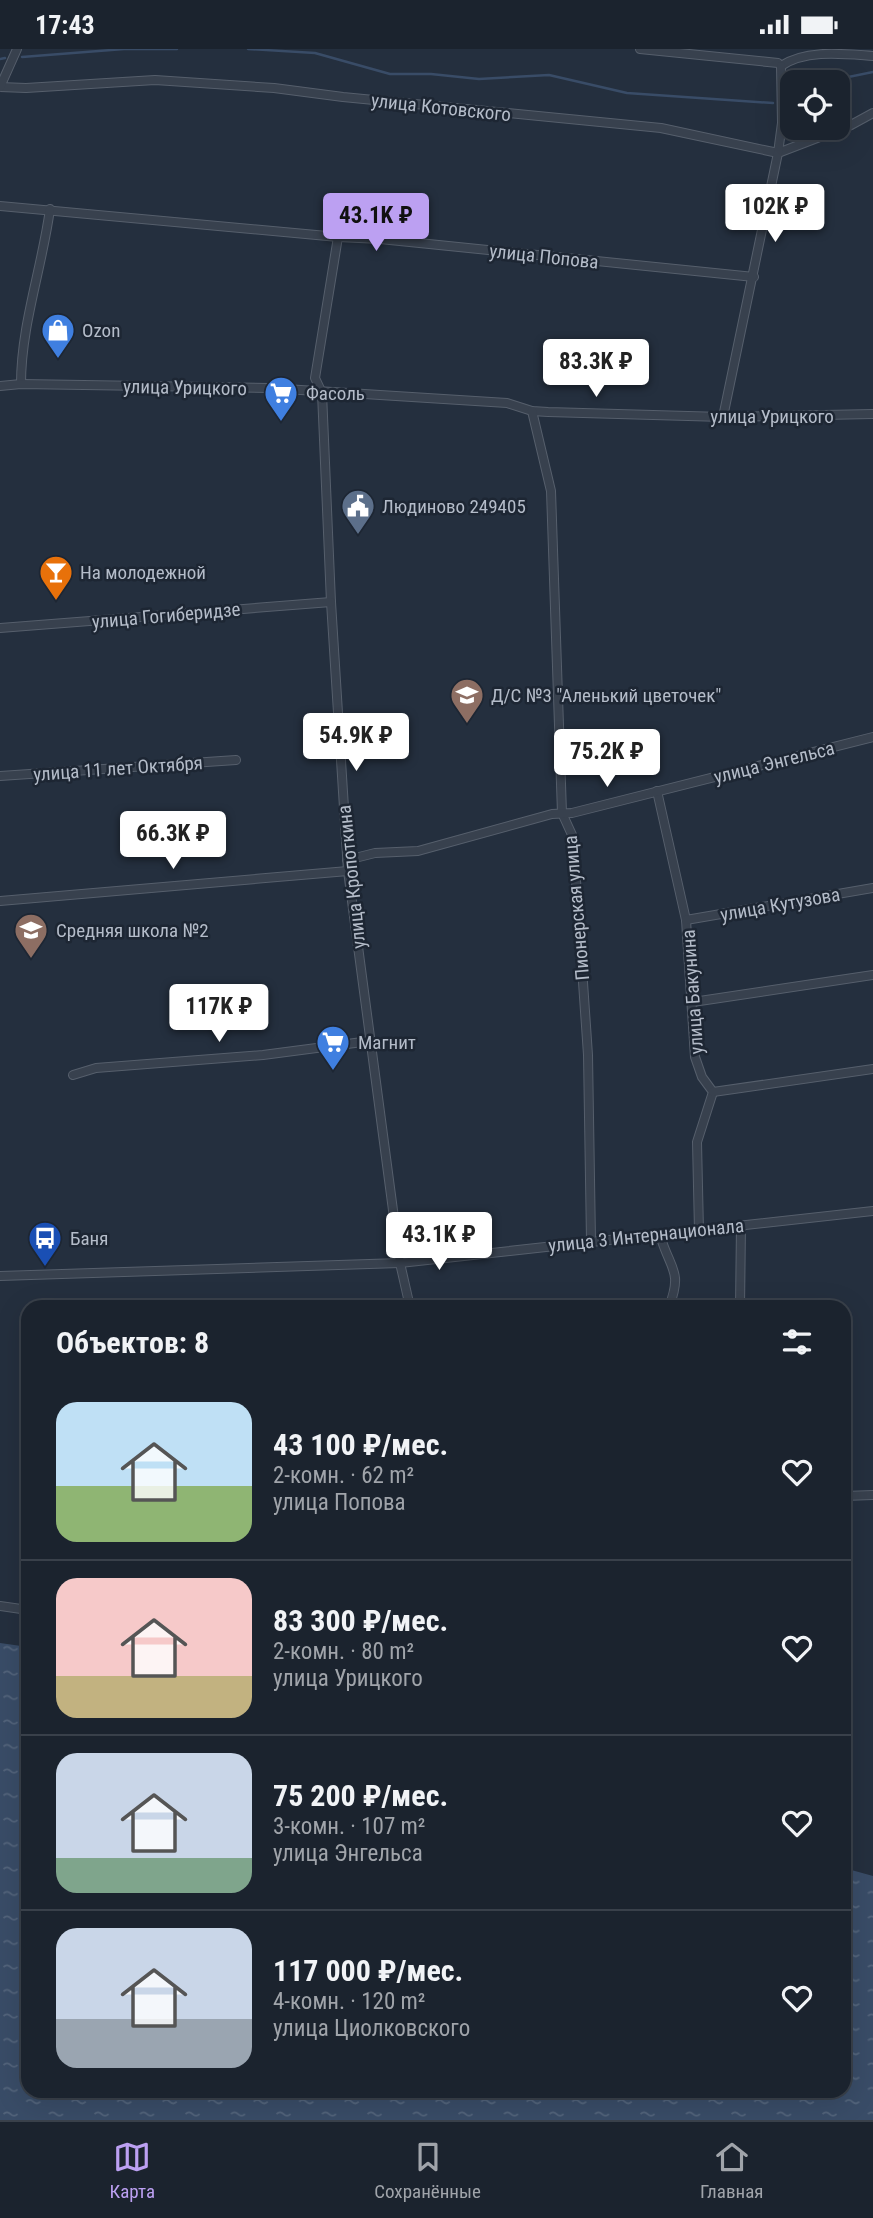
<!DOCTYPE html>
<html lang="ru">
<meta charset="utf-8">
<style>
:root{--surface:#1b232e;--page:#282f3a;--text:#f1f3f6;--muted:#a0a4aa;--line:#39404a;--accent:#bca0f2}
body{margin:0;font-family:"Roboto Condensed",sans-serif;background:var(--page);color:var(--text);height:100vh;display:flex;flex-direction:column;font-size:26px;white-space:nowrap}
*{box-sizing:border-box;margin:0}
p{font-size:23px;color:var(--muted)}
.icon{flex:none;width:38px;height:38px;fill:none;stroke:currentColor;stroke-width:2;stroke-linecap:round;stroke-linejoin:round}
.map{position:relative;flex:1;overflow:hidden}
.details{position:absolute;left:21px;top:1251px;width:830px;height:798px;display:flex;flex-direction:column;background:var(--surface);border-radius:21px;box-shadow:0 7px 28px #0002,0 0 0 2px var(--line)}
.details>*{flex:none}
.buttons{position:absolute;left:780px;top:21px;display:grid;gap:14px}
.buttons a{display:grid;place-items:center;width:70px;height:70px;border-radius:14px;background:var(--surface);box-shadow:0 7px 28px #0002,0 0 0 2px var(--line);font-size:35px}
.price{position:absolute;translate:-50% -60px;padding:0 16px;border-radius:7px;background:#fff;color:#222;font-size:23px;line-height:46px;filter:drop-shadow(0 2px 4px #0008)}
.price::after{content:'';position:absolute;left:50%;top:42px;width:21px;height:16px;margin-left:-10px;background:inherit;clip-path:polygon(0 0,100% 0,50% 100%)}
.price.current{background:var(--accent);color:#111}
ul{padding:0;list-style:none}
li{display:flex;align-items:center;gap:21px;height:175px;padding:0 35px}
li+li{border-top:2px solid var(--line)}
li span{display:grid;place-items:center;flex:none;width:196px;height:140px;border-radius:21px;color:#555}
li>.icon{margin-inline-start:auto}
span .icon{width:84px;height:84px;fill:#fffc;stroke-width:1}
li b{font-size:30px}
h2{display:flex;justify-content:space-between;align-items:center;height:84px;padding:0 35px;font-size:30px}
.status{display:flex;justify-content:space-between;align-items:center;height:49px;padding:0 35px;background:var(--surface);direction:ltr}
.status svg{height:19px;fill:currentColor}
.menu{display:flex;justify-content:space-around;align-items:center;height:98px;border-top:2px solid var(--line);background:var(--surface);font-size:19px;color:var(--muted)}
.menu a{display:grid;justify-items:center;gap:4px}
.menu .current{color:var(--accent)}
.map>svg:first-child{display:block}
</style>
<div class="status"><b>17:43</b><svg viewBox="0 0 49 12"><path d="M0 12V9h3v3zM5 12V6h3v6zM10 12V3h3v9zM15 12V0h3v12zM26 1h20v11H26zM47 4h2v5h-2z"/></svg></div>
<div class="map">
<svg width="873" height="2071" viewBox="0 0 873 2071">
<defs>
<pattern id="water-ripples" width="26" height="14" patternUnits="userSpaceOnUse" patternTransform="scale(1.75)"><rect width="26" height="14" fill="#394c67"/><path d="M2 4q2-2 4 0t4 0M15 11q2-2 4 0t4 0" fill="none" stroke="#53647b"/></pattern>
</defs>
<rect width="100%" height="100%" fill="#242f3e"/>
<polygon fill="url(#water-ripples)" points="0,1594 28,1598 28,2042 844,2042 844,1819 873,1827 873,2071 0,2071"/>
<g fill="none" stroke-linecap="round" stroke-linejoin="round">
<g stroke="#394c67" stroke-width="2.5">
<polyline points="248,0 315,4 390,25 431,25 479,30 549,26 627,44 773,54"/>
<polyline points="22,8 124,0 177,0"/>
<polyline points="0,10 5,9"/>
<polyline points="824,33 873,23"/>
<polyline points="788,47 793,45"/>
</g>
<defs>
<g id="minor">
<path d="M 640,0 L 778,14 L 781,17 C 806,0 844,5 873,7"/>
<polyline points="0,38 26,39 155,31 274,39 343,48 661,79 778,104 851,76 873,64"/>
<polyline points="0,38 17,0"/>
<polyline points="0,157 338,188 380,190 754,228"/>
<polyline points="338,188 315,329 322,344 331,553 348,822 400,1214 410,1258"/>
<path d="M 21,335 C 21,276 42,219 50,160"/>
<polyline points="0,337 21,335 269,339 507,354 532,362 548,363 723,368 873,365"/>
<polyline points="532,362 551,442 562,764 573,788 588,1006 591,1192"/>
<polyline points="723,368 778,104 782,74 781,17"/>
<polyline points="0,579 331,553"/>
<polyline points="0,727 236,711"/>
<polyline points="657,742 686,871 695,1008 702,1028 713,1043 697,1093 699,1182"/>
<polyline points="347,811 375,804 418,802 552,765 572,764 873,688"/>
<polyline points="0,852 348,822"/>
<polyline points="686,871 873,839"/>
<polyline points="693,953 873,926"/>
<polyline points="73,1026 96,1019 263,1006 370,992"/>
<polyline points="713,1043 873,1020"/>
<path d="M 660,1186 C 670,1221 683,1221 669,1258"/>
<polyline points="0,1227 400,1214 873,1162"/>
<polyline points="740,1258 741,1176"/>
<polyline points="844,1447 873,1446"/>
<polyline points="0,1557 28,1561"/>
</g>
</defs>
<use href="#minor" stroke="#565f6c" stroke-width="10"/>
<use href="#minor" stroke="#38414e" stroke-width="8"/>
</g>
<defs>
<symbol id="shop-pin" viewBox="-11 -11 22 30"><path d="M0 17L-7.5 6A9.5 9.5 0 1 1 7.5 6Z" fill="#3f7fe0" stroke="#1d2633"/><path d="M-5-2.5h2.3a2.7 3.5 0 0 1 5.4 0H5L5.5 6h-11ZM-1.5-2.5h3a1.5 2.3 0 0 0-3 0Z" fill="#fff"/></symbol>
<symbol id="supermarket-pin" viewBox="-11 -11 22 30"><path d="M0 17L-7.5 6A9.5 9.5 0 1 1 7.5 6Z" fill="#3f7fe0" stroke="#1d2633"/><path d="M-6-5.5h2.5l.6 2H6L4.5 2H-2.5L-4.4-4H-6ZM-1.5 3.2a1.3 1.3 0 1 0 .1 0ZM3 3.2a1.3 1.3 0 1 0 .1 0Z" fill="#fff"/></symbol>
<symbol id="civic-pin" viewBox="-11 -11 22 30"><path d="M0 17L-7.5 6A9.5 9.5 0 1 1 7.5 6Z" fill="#5c6f8a" stroke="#1d2633"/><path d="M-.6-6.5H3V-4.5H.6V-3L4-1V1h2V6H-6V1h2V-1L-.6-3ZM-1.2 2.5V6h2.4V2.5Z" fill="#fff"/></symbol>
<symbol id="bar-pin" viewBox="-11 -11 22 30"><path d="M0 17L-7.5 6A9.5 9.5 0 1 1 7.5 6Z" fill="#e8710a" stroke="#1d2633"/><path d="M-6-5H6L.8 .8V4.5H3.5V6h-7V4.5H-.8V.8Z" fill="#fff"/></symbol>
<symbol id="school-pin" viewBox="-11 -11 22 30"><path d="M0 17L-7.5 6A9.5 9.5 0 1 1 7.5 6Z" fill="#8d6e63" stroke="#1d2633"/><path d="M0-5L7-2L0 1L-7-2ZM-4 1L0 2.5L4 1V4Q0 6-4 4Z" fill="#fff"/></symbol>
<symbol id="bus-pin" viewBox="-11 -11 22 30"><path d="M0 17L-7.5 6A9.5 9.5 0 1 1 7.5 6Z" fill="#1a4fb4" stroke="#1d2633"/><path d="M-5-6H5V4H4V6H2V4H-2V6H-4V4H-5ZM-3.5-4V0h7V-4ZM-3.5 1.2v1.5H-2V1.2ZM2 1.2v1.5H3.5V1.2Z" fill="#fff"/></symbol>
</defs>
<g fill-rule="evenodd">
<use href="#shop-pin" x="39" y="262" width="38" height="52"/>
<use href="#supermarket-pin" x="262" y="325" width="38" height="52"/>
<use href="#civic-pin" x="339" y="438" width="38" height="52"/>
<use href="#bar-pin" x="37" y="504" width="38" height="52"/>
<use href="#school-pin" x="448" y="627" width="38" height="52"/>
<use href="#school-pin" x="12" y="862" width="38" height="52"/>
<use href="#supermarket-pin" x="314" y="974" width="38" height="52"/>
<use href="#bus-pin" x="26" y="1170" width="38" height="52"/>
</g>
<g text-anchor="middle" stroke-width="5" stroke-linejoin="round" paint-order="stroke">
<g font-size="19" fill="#b4bcc9" stroke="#1d2633">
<text transform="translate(441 58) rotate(6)" y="7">улица Котовского</text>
<text transform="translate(544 207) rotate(6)" y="7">улица Попова</text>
<text transform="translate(185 338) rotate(1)" y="7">улица Урицкого</text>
<text x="772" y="374">улица Урицкого</text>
<text transform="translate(166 566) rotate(-5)" y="7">улица Гогиберидзе</text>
<text transform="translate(774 713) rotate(-14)" y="7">улица Энгельса</text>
<text transform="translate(118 719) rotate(-4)" y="7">улица 11 лет Октября</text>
<text transform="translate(351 828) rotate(-96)" y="7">улица Кропоткина</text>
<text transform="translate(780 855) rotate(-10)" y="7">улица Кутузова</text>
<text transform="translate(576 859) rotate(-95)" y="7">Пионерская улица</text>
<text transform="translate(692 943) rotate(-94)" y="7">улица Бакунина</text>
<text transform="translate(646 1186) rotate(-6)" y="7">улица 3 Интернационала</text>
</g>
<g font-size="19" fill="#b4bcc9" stroke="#1d2633" text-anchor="start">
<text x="82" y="288">Ozon</text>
<text x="306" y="351">Фасоль</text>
<text x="382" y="464">Людиново 249405</text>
<text x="80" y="530">На молодежной</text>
<text x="491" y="653">Д/С №3 "Аленький цветочек"</text>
<text x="56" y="888">Средняя школа №2</text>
<text x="358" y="1000">Магнит</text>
<text x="70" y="1196">Баня</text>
</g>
</g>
</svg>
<div class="buttons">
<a><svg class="icon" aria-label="locate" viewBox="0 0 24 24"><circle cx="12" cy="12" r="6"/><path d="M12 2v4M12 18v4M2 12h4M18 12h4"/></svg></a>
</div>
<b class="price" style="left:775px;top:195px">102K ₽</b>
<b class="price current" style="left:376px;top:204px">43.1K ₽</b>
<b class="price" style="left:596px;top:350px">83.3K ₽</b>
<b class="price" style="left:356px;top:724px">54.9K ₽</b>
<b class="price" style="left:607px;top:740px">75.2K ₽</b>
<b class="price" style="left:173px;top:822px">66.3K ₽</b>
<b class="price" style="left:219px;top:995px">117K ₽</b>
<b class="price" style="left:439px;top:1223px">43.1K ₽</b>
<section class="details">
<h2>Объектов: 8<svg class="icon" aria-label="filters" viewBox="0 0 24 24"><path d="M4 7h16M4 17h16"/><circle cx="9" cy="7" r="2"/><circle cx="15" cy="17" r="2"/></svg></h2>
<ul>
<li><span style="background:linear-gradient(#bfe0f5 60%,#8fb573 0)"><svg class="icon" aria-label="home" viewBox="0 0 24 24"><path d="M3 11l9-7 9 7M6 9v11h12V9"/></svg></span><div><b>43 100 ₽/мес.</b><p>2-комн. · 62 m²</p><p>улица Попова</p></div><svg class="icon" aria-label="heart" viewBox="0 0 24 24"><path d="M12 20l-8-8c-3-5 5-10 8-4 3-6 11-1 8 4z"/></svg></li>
<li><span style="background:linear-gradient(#f6c9c9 70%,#c2b280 0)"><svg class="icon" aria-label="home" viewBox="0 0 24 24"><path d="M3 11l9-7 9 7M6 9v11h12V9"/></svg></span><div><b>83 300 ₽/мес.</b><p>2-комн. · 80 m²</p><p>улица Урицкого</p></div><svg class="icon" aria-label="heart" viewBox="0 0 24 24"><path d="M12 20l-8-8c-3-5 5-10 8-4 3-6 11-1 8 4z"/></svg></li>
<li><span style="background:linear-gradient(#c9d6e8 75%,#7fa58c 0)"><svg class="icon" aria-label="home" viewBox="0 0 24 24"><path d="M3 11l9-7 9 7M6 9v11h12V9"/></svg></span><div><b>75 200 ₽/мес.</b><p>3-комн. · 107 m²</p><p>улица Энгельса</p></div><svg class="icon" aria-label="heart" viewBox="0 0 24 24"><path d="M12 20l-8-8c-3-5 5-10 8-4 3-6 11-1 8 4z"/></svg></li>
<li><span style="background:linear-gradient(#c9d6e8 65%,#9aa5b1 0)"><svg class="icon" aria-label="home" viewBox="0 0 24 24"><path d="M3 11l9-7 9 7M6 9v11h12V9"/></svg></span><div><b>117 000 ₽/мес.</b><p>4-комн. · 120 m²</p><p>улица Циолковского</p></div><svg class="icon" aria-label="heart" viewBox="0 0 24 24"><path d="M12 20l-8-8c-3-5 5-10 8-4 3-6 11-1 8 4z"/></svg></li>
</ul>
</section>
</div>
<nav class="menu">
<a class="current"><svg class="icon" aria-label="map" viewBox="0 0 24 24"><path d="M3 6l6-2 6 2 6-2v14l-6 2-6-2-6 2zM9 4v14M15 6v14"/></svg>Карта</a>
<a><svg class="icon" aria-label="saved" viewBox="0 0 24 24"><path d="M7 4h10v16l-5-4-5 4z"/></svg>Сохранённые</a>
<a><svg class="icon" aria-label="home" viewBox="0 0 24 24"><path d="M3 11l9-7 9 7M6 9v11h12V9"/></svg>Главная</a>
</nav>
